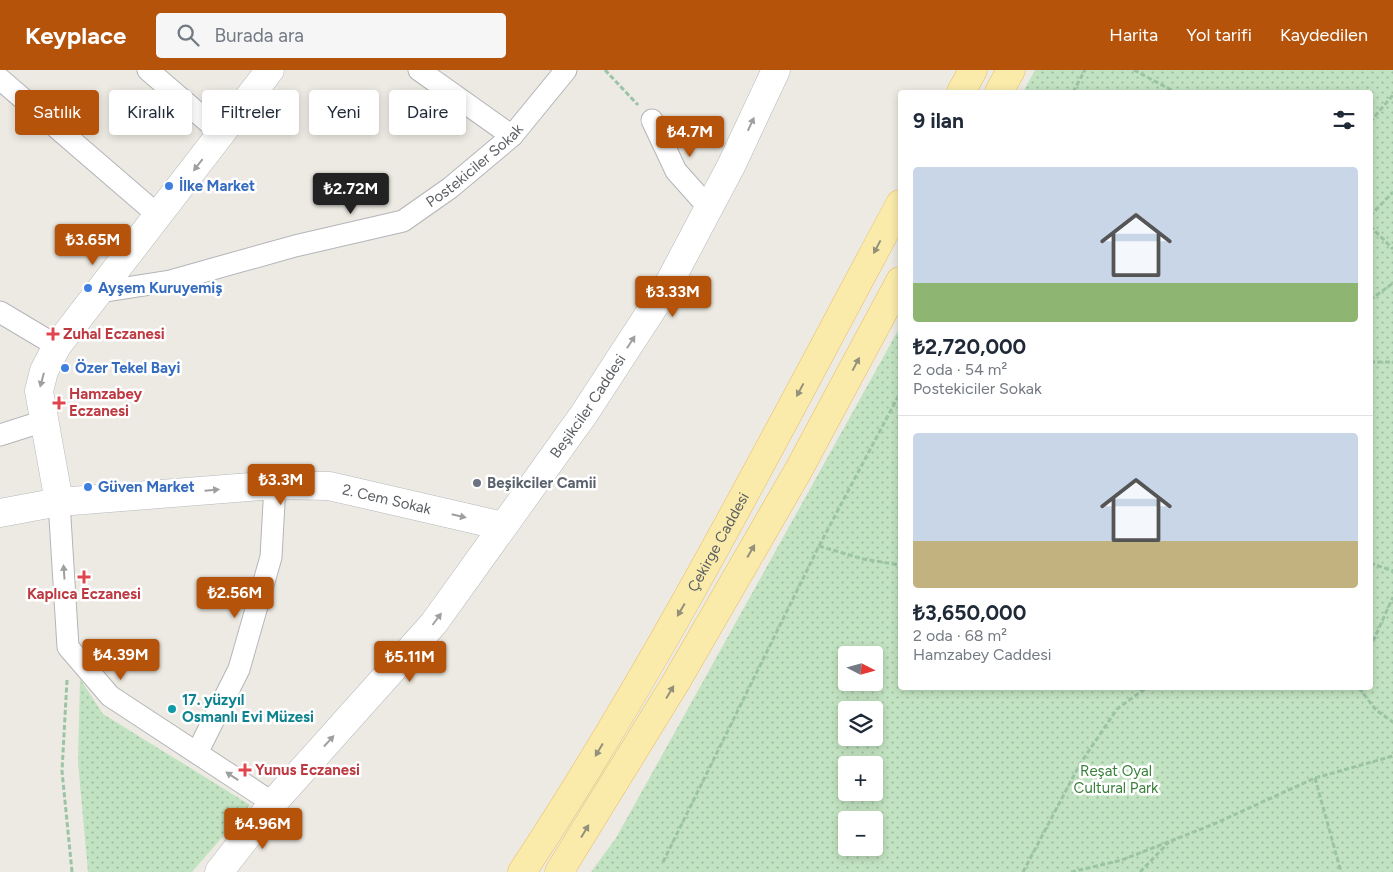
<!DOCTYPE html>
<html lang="tr">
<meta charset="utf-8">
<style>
:root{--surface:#fff;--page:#f6f6f7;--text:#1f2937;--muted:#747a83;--line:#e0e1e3;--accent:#b45309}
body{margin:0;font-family:Figtree,sans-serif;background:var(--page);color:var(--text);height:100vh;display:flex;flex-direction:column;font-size:19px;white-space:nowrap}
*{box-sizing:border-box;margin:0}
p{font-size:16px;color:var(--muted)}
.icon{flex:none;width:28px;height:28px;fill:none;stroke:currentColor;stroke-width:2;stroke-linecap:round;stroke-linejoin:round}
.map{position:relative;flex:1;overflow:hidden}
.details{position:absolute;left:898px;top:20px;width:475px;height:600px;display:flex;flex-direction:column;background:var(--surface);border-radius:5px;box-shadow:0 2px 8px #0003}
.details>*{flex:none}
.top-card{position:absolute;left:15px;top:20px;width:475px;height:45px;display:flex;gap:10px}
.needle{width:32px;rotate:96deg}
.buttons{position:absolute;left:838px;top:576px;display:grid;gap:10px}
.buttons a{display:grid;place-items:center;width:45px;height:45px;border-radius:5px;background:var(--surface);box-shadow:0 2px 8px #0003;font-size:25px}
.price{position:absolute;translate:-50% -42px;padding:0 11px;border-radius:5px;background:var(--accent);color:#fff;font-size:16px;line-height:32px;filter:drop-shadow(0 1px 2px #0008)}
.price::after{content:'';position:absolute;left:50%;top:30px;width:15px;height:11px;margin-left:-8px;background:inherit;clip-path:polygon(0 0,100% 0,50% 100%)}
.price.selected{background:#222;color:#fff}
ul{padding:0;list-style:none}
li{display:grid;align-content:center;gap:10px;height:265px;padding:0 15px}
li+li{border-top:1px solid var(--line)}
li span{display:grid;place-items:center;height:155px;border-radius:5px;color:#555}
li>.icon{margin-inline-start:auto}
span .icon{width:90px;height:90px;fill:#fffc;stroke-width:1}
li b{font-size:21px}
h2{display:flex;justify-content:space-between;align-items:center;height:60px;padding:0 15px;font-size:21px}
.tag{padding:0 18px;border-radius:5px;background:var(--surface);box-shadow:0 2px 8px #0003;font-size:18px;line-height:45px}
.tag.selected{background:var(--accent);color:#fff}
header{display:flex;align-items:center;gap:30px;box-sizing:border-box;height:70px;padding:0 25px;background:var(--accent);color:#fff}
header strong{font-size:24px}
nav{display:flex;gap:28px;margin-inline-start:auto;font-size:18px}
.search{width:350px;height:45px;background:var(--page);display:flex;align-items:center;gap:12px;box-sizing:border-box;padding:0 18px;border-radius:5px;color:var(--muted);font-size:19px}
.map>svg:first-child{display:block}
</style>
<header>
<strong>Keyplace</strong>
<div class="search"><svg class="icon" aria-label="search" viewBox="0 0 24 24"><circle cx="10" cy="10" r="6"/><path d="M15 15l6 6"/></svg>Burada ara</div>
<nav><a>Harita</a><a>Yol tarifi</a><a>Kaydedilen</a></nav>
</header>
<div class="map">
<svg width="1393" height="802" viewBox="0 0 1393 802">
<defs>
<pattern id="park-dots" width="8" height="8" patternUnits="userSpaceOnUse" patternTransform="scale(1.25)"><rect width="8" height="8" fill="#c2e3c1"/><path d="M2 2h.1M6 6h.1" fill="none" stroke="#a1bba0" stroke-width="1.8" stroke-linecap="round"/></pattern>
</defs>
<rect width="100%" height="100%" fill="#edeae3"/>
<g fill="url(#park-dots)" fill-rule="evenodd">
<path d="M 1035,0 L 1393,0 L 1393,802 L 591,802 L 616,768 L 900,257 L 900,618 L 1370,618 L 1370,22 L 1023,22 ZM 846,585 L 874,585 L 874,612 L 846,612 ZM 846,640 L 874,640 L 874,668 L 846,668 ZM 846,695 L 874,695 L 874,722 L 846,722 ZM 846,750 L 874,750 L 874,778 L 846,778 Z"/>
<polygon points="80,609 103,644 250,735 192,802 88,802 78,692"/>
</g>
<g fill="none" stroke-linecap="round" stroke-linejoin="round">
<defs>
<g id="minor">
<polyline points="148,0 222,64"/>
<polyline points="419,0 512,66"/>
<polyline points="0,9 159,146"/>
<polyline points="652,50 676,101 709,138"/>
<path id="s1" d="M 100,222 L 170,211 L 295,176 L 403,151 L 450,118 L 512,66 L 566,0"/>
<polyline points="0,242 57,276"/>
<polyline points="0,365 44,351"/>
<polyline points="59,432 68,577 110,626 273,733"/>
<polyline points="197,683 239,599 271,487 275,415"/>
</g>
<g id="secondary">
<polyline points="59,432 39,321 44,301 57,276 270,0"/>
<path id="s2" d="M 0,443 L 59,432 L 275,415 L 329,416 L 503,456"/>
<path id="s3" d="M 219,802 L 273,733 L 434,553 L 584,344 L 668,215 L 731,96 L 776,0"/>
</g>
<g id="primary">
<polyline points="961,22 973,0"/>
<polyline points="999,22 1011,0"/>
<path id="s4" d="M 522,802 C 663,588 779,359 900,134"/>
<polyline points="559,802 676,612 798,401 900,211"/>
</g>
</defs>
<use href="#minor" stroke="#b3b5b9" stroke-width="23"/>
<use href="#secondary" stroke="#b4b8bc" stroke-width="29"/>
<use href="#primary" stroke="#e8be61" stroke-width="29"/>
<g stroke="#9bc4a5" stroke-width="3" stroke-dasharray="5 2.5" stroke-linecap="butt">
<polyline points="605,0 638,35"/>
<polyline points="1134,0 1175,22"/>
<polyline points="1073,22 1085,0"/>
<polyline points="1370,52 1393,25"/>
<polyline points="1370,146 1393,122"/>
<polyline points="1370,156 1393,179"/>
<polyline points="1370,230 1393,213"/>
<polyline points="1370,292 1393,292"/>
<polyline points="819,476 863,489 900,495"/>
<polyline points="1370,493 1393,501"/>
<polyline points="1370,578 1393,527"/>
<polyline points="67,610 62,701 72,802"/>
<polyline points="1359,618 1376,640 1393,652"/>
<polyline points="1315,708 1341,802"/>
<polyline points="663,792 819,476 900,323"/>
<polyline points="1023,802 1080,694 1117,639 1146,618"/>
<polyline points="1071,802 1122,790 1214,754 1315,708 1393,686"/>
<polyline points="1140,802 1169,772"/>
</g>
<use href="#minor" stroke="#fff" stroke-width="21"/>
<use href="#secondary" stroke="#fff" stroke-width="28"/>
<use href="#primary" stroke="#faebab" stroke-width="28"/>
</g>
<defs><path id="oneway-solid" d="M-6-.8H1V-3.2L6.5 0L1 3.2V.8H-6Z" transform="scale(1.25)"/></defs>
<g fill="#9d9fa1">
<use href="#oneway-solid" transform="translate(751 54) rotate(-65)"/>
<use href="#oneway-solid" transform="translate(198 95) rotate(128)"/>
<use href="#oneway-solid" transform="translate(631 272) rotate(-57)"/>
<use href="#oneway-solid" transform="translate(42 310) rotate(105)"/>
<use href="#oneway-solid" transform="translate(212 420) rotate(-5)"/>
<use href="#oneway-solid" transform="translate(459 446) rotate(13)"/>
<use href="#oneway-solid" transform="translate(64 502) rotate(-94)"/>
<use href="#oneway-solid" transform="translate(437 549) rotate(-53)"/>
<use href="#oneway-solid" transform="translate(329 671) rotate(-47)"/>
<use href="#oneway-solid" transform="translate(232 706) rotate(-147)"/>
</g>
<g fill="#93907c">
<use href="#oneway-solid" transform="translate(877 177) rotate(118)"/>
<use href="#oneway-solid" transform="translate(856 294) rotate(-62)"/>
<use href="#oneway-solid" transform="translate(800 320) rotate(118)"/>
<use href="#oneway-solid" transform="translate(751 481) rotate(-60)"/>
<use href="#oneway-solid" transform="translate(681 540) rotate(120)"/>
<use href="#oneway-solid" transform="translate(670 622) rotate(-59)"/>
<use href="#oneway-solid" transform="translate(599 680) rotate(121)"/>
<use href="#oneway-solid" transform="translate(585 761) rotate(-59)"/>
</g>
<g fill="#3f7fe0" stroke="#fff" stroke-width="2">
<circle cx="169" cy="116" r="5"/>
<circle cx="88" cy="218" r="5"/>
<circle cx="65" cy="298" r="5"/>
<circle cx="88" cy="417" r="5"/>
</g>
<g fill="#e0444e" stroke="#fff" stroke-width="2">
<path d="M50.5 256.5h5v5h5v5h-5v5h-5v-5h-5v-5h5z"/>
<path d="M56.5 325.5h5v5h5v5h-5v5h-5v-5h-5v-5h5z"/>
<path d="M81.5 499.5h5v5h5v5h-5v5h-5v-5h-5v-5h5z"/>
<path d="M242.5 692.5h5v5h5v5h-5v5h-5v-5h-5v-5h5z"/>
</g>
<circle fill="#6b7280" stroke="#fff" stroke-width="2" cx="477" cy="413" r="5"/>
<circle fill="#0f9aa8" stroke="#fff" stroke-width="2" cx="172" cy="639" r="5"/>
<g text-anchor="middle" stroke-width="5" stroke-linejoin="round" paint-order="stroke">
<g font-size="15" fill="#5b5f63" stroke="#fff">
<text dy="5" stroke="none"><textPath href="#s1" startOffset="402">Postekiciler Sokak</textPath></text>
<text dy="5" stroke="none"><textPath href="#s3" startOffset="595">Beşikciler Caddesi</textPath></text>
<text dy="5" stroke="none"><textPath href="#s2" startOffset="390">2. Cem Sokak</textPath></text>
<text dy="5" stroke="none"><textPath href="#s4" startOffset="384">Çekirge Caddesi</textPath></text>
</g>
<g font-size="15" font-weight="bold" fill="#366cbe" stroke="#fff" text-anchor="start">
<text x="179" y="121">İlke Market</text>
<text x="98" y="223">Ayşem Kuruyemiş</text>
<text x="75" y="303">Özer Tekel Bayi</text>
<text x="98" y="422">Güven Market</text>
</g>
<g font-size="15" font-weight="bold" fill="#be3a42" stroke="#fff" text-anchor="start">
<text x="63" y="269">Zuhal Eczanesi</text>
<text x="69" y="329">Hamzabey<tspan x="69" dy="17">Eczanesi</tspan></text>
<text x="84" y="529" text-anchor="middle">Kaplıca Eczanesi</text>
<text x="255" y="705">Yunus Eczanesi</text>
</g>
<g font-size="15" font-weight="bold" fill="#5b616d" stroke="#fff" text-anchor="start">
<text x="487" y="418">Beşikciler Camii</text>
</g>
<g font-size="15" font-weight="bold" fill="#0d838f" stroke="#fff" text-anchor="start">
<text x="182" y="635">17. yüzyıl<tspan x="182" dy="17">Osmanlı Evi Müzesi</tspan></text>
</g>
<g font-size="15" fill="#3a823c" stroke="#fff">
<text x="1116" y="706">Reşat Oyal<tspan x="1116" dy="17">Cultural Park</tspan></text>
</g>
</g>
</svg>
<div class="buttons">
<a><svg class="needle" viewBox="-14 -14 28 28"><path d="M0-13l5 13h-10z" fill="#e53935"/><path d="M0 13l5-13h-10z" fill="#747a83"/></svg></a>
<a><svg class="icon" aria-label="layers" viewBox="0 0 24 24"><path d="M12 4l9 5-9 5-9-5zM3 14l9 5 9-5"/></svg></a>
<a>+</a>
<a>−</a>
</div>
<b class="price" style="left:690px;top:88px">₺4.7M</b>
<b class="price selected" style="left:351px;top:145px">₺2.72M</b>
<b class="price" style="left:93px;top:196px">₺3.65M</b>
<b class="price" style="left:673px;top:248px">₺3.33M</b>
<b class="price" style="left:281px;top:436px">₺3.3M</b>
<b class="price" style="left:235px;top:549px">₺2.56M</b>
<b class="price" style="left:121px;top:611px">₺4.39M</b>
<b class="price" style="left:410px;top:613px">₺5.11M</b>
<b class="price" style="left:263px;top:780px">₺4.96M</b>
<div class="top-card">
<a class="tag selected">Satılık</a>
<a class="tag">Kiralık</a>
<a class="tag">Filtreler</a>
<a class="tag">Yeni</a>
<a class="tag">Daire</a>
</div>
<section class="details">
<h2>9 ilan<svg class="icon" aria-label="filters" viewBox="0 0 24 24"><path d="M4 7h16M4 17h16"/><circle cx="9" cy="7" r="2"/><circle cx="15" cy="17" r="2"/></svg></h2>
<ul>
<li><span style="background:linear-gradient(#c9d6e8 75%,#8fb573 0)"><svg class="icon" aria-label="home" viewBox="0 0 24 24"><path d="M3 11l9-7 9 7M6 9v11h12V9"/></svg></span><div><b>₺2,720,000</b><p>2 oda · 54 m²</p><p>Postekiciler Sokak</p></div></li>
<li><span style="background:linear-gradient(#c9d6e8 70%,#c2b280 0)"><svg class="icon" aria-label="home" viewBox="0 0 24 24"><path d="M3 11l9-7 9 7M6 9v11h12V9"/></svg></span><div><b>₺3,650,000</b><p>2 oda · 68 m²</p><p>Hamzabey Caddesi</p></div></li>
</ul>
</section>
</div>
